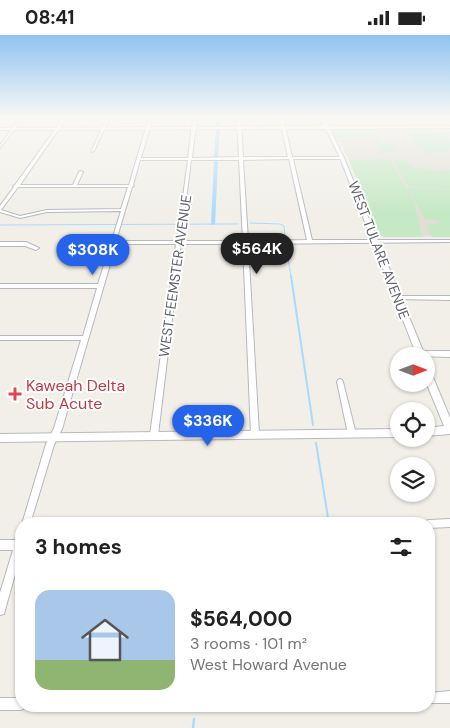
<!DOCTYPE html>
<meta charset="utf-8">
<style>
:root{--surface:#fff;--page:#f6f6f6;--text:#222;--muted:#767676;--accent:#2563eb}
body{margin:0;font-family:"DM Sans",sans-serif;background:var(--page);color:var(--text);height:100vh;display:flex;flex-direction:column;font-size:19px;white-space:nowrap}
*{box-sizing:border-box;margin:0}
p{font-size:16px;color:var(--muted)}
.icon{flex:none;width:28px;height:28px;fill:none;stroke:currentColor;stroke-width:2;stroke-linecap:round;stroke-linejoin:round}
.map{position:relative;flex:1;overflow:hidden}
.panel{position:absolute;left:15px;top:482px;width:420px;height:195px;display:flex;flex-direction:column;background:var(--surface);border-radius:20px;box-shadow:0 1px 4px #0004}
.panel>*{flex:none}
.needle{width:32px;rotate:90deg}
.buttons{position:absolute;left:390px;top:312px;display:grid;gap:10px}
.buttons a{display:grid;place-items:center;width:45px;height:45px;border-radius:50%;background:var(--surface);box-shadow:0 1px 4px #0004;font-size:25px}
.price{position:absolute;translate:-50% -42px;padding:0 11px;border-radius:18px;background:var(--accent);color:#fff;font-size:16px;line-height:32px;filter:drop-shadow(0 1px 2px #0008)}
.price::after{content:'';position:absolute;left:50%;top:30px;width:15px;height:11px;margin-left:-8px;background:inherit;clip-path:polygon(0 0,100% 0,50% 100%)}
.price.on{background:#222;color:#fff}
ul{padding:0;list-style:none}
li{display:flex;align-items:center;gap:15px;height:125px;padding:0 20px}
li span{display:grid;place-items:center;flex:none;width:140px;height:100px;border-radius:15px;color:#555}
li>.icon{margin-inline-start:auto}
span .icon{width:60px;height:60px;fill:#fffc;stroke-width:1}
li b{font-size:21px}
h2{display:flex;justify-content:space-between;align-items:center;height:60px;padding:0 20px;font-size:21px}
.status{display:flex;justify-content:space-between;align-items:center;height:35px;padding:0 25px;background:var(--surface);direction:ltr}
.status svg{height:14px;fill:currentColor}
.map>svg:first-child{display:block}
</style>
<div class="status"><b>08:41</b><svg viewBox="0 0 49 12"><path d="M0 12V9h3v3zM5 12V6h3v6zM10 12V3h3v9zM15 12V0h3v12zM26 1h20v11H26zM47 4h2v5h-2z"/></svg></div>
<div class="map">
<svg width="450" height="693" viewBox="0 0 450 693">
<rect width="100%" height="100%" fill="#f1efe8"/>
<g fill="#e1ded6">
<polygon points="400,82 450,82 450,90 405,90"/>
<polygon points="450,93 450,202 381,201 348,123 333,95"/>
</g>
<g fill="#c5e8c5">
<polygon points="335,94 371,94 383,109 390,109 397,117 384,118 373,102 336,103 333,95"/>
<polygon points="412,96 446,98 450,107 429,109 450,108 450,115 428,119 406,98"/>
<path d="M 382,124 L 391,126 L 416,171 L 414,172 C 420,182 419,195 423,202 L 384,202 L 379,199 L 349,125 Z"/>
<polygon points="405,125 412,132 410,133 420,134 419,132 436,136 450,135 450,154 409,152 394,126"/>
<polygon points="407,153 450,155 450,202 432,202 426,190 440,188 439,186 425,184"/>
</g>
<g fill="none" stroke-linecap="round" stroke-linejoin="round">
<g stroke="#aadaff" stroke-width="1">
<polyline points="250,188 280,189 284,191 285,203"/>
<polyline points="0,190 238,189"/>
<polyline points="286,210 291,242"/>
</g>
<g stroke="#aadaff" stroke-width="2">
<polyline points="291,241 313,390"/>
<polyline points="316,408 329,489"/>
</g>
<polyline stroke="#aadaff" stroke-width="2.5" points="193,693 194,684"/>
<g fill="#aadaff" fill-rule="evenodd">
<polygon points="216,82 220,82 220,91 218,92 216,91"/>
<polygon points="218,94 220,95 218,122 216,123 214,122 216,95"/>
<polygon points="216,125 218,126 215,189 213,190 211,189 214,126"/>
</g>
<defs>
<g id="street">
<polygon points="21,82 24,82 0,113 0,110"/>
<path d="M 64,82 L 67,82 L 20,150 L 73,150 L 79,137 L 81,136 L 83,137 L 77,150 L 129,150 L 149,82 L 153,82 L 141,123 L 188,123 L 193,82 L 197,82 L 192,123 L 239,122 L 237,82 L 241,82 L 243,122 L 288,122 L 279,82 L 283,82 L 292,122 L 342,122 L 344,123 L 342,124 L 293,124 L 312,205 L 450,205 L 450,207 L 248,209 L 259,399 L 258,401 L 255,402 L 252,401 L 251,399 L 243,209 L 181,209 L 158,400 L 157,402 L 154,403 L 151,402 L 150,400 L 176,209 L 116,209 L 62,394 L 54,410 L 30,489 L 22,489 L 46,409 L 54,393 L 81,305 L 0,305 L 0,301 L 83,301 L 97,253 L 0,253 L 0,249 L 98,249 L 121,176 L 47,177 L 20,183 L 0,177 L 0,171 L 14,152 L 13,151 L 15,150 ZM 289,124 L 307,205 L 248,206 L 243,125 ZM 140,125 L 188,125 L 177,206 L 116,206 L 132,152 L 134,151 L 133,150 ZM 191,125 L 239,125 L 243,206 L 181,206 ZM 18,152 L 128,152 L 121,174 L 47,175 L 20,181 L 1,175 Z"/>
<polygon points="107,82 110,82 94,116 91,117"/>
<polygon points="0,207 26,207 39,213 36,215 25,211 0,211"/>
<polygon points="397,261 450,261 450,265 395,264 395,262"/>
<polygon points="340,344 342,345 343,347 356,399 355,401 352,402 349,401 348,399 337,347 338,345"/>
<polygon points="450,484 450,492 429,493 429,489 425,489 426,486 429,485"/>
<polygon points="21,499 21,518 5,575 4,579 0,580 0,558 13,515 0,515 0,505 16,505 18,500"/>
<polygon points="450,656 450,668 429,668 429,658"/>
<polygon points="0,663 21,663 21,671 26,671 25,673 21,675 0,675"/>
</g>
<g id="secondary">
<polygon points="320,82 324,82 329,91 450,91 450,93 330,94 344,123 423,316 450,316 450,322 417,321 340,123 326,94 0,95 0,93 324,91"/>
<polygon points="426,332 430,335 450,383 450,399 426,401 426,393 444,391 426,347"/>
<polygon points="399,394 399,402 0,407 0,399"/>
</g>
</defs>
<use href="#street" stroke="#b5b8bc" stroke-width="2"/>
<use href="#secondary" stroke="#b6babf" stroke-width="2"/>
<use href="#street" fill="#fff" fill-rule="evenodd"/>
<use href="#secondary" fill="#fff" fill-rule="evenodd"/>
</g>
<linearGradient id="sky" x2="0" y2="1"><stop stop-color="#8fc3f1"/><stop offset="0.46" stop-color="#f9f8f5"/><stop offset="1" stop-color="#f9f8f5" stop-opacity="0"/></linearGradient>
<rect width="450" height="179" fill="url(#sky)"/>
<path fill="#e0444e" stroke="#fff" stroke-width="2" d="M12.5 351.5h5v5h5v5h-5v5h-5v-5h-5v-5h5z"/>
<g text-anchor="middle" stroke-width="4" stroke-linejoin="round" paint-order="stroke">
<g font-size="14" fill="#5f6368" stroke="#fff">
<text transform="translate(379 215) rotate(69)" y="5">WEST TULARE AVENUE</text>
<text transform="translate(175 241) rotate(-82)" y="5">WEST FEEMSTER AVENUE</text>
</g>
<g font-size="16" fill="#be3a42" stroke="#fff" text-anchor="start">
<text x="26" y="356">Kaweah Delta<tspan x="26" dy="18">Sub Acute</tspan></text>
</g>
</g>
</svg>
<div class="buttons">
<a><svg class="needle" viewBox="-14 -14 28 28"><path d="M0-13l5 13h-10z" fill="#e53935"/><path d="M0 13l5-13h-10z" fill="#767676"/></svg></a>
<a><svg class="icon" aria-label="locate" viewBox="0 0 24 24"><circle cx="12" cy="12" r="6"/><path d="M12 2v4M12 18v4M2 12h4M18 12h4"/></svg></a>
<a><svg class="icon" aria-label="layers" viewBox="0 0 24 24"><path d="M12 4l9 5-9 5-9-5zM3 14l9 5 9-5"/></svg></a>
</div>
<b class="price on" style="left:257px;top:240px">$564K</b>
<b class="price" style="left:93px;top:241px">$308K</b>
<b class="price" style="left:208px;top:412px">$336K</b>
<section class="panel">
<h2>3 homes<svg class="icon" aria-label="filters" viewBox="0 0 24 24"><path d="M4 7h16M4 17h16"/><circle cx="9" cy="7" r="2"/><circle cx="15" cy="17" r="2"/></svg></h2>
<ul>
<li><span style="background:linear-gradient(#a9c7e8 70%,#8fb573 0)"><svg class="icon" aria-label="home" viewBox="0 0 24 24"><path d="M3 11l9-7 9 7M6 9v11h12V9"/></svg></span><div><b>$564,000</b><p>3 rooms · 101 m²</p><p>West Howard Avenue</p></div></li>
</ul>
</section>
</div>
